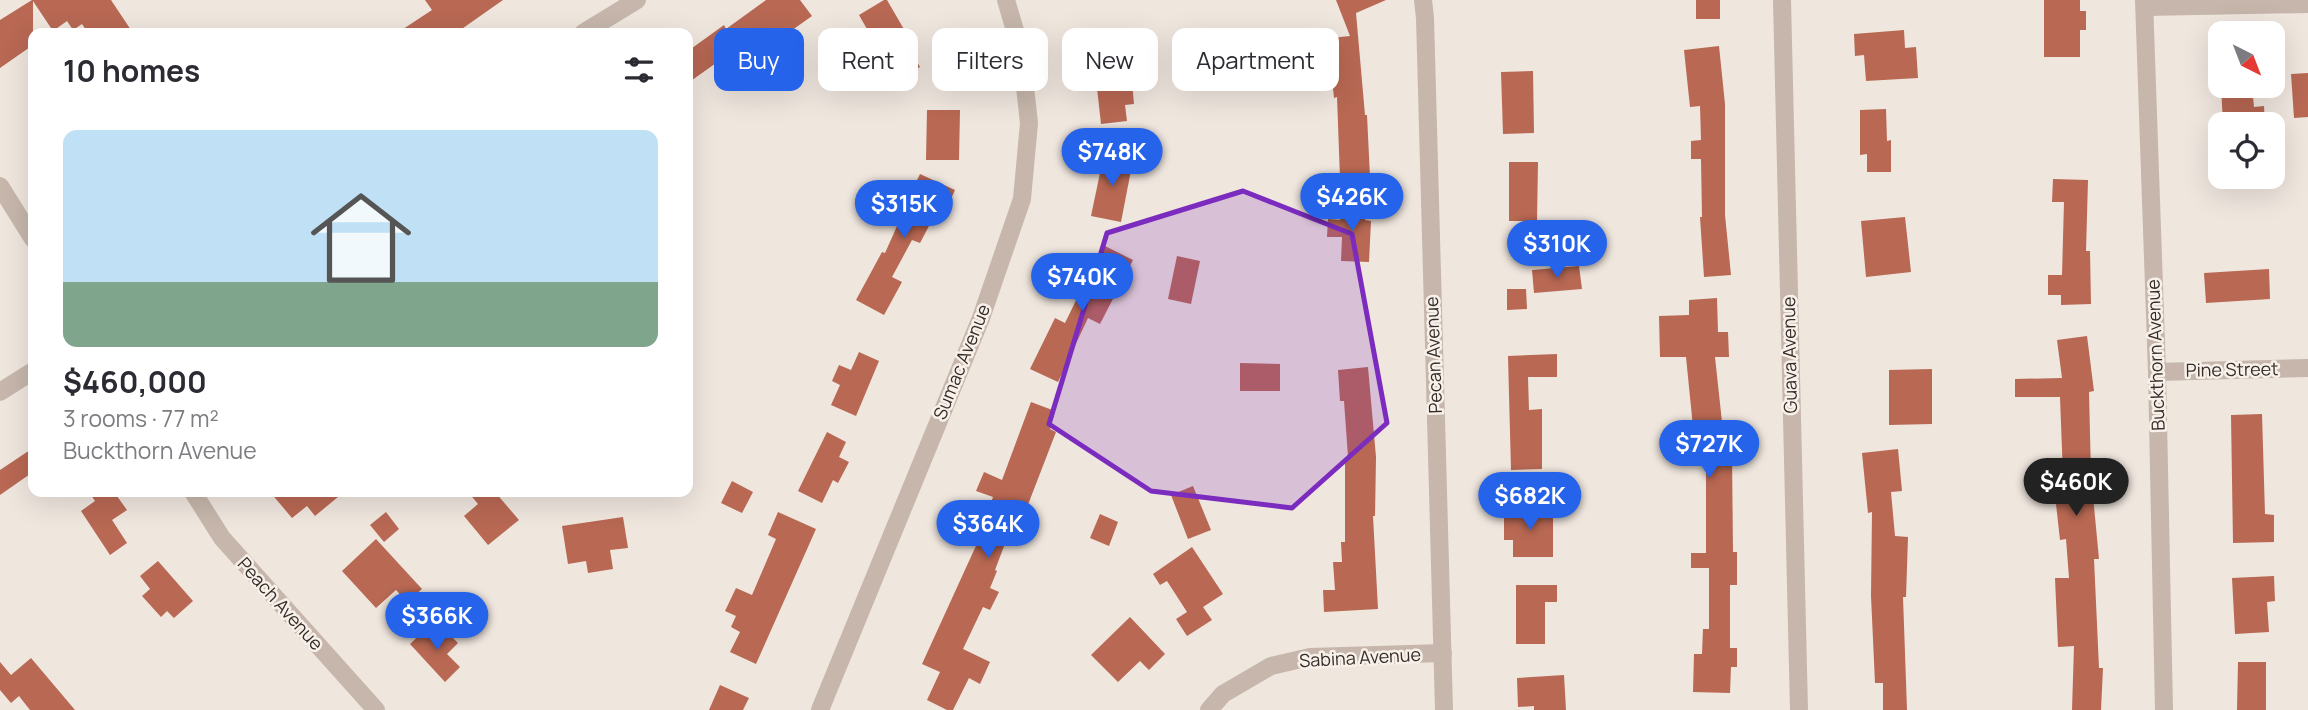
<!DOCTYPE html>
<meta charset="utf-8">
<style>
:root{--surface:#fff;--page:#f2f2f3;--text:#2b2b33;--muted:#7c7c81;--line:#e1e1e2;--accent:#2563eb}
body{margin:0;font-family:Manrope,sans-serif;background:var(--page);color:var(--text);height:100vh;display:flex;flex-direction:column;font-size:26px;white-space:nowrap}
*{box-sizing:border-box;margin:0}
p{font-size:23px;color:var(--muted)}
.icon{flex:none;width:38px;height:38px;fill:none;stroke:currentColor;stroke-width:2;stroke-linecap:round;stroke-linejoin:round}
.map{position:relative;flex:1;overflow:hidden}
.panel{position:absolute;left:28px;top:28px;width:665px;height:469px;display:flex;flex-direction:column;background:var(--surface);border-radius:14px;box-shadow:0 7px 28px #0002}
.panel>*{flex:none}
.hud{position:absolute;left:714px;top:28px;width:665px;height:63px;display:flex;gap:14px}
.needle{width:46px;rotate:138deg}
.fabs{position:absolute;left:2208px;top:21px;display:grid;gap:14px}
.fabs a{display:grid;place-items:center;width:77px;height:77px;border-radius:14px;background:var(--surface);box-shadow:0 7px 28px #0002;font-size:35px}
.price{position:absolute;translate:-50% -60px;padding:0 16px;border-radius:24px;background:var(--accent);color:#fff;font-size:23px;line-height:46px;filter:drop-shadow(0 2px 4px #0008)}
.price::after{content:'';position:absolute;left:50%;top:42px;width:21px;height:16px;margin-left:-10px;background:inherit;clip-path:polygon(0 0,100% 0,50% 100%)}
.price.selected{background:#222;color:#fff}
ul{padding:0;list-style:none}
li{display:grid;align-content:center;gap:14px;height:371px;padding:0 35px}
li+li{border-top:2px solid var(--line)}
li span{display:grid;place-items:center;height:217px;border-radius:14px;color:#555}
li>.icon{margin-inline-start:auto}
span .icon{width:126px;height:126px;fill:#fffc;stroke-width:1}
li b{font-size:30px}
h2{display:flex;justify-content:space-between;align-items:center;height:84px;padding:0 35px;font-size:30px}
.pill{padding:0 24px;border-radius:14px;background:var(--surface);box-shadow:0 7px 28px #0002;font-size:24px;line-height:63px}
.pill.selected{background:var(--accent);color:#fff}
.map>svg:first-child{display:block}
</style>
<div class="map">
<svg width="2308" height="710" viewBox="0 0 2308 710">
<rect width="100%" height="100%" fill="#efe6de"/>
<g fill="#b86853">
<polygon points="32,0 111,0 133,33 88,33 82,24 73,30 67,21 53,31 33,1 33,45 0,68 0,20"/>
<polygon points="425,0 503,0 456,33 397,33 432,10"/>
<polygon points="766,0 800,0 812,16 757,55 747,41 688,83 688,51 724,25 726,29"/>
<polygon points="884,0 887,0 916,50 912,53 920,67 903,76 895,62 888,66 859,15"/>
<polygon points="1336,0 1386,0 1356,13 1365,115 1367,115 1370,177 1340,178 1337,97 1334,98 1332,78 1323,79 1320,39 1350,36"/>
<rect x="1696" y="0" width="24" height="19"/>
<polygon points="2044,0 2080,0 2080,11 2086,11 2086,30 2080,30 2080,57 2044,57"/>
<polygon points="1904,30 1905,48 1916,47 1918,78 1866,81 1864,55 1855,56 1854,34"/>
<polygon points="1719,46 1725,104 1725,215 1731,275 1704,277 1700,217 1702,217 1701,159 1691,159 1691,141 1701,140 1700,106 1690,107 1684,50"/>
<polygon points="1131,70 1134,104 1125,105 1127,121 1101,124 1097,88 1112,87 1110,72"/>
<polygon points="1533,71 1534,133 1503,134 1501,72"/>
<polygon points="2308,73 2308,117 2294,118 2291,74"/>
<polygon points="2221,86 2252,86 2254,107 2264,106 2265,124 2223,124"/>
<polygon points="1886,109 1887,141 1891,140 1891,172 1867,172 1867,154 1860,155 1860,110"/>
<polygon points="927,110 960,110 959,160 926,160"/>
<polygon points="1104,154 1133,160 1121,222 1091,216"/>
<polygon points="1509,162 1538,162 1537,221 1509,221"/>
<polygon points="920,174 955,190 946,210 939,207 920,243 912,240 892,277 902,282 884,315 856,300 882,252 885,253 902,215 893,211 902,193 909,197"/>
<polygon points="2053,179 2088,180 2086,251 2090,251 2091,304 2061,305 2061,295 2048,295 2048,275 2062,275 2064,202 2052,202"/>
<polygon points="1340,204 1365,205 1365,220 1371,221 1369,262 1341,261 1342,237 1327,237 1328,219 1340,220"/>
<polygon points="1905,217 1911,272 1866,277 1861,221"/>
<polygon points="1103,245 1133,260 1100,324 1088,318 1058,382 1030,369 1055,318 1065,323"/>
<polygon points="1177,256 1200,261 1191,304 1168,299"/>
<polygon points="1579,266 1582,289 1534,293 1532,270"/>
<polygon points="2269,269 2270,299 2206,303 2204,273"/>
<polygon points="1507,289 1526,289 1527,309 1507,310"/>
<polygon points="1717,298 1718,332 1728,332 1729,357 1715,357 1722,422 1729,421 1732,453 1733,552 1737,552 1737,585 1730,585 1730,648 1737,648 1737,667 1731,667 1730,693 1693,692 1694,654 1702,654 1703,629 1709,629 1709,568 1691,568 1691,553 1706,553 1706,444 1686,447 1684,428 1693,427 1686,357 1660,357 1659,316 1689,315 1689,300"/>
<polygon points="2087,336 2094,391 2089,392 2091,475 2099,559 2094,559 2099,668 2103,668 2101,710 2072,710 2074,646 2058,647 2055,578 2069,578 2066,539 2060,540 2056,504 2064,503 2060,397 2015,397 2015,379 2062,378 2057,340"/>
<polygon points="859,352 879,361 856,416 831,405 840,385 832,381 839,365 851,370"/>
<polygon points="1557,354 1557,377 1528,377 1529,410 1542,409 1542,469 1511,470 1508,356"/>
<polygon points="1240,363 1280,364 1280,391 1240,391"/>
<polygon points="1368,367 1376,457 1375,516 1373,516 1378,609 1324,612 1323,590 1335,590 1333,562 1342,562 1341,542 1345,542 1345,457 1348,457 1344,401 1340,401 1338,370"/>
<polygon points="1932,369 1932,424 1889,425 1889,370"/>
<polygon points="1031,402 1055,411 1050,429 1056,432 1019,528 1012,525 995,570 997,571 990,588 999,592 990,610 983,607 963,649 990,662 980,684 969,678 953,710 947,710 927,700 940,672 922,664 980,537 978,536 993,497 976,491 984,472 1002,480"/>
<polygon points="2262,414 2265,514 2274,515 2274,542 2233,543 2231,415"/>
<polygon points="827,432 846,442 839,457 849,462 838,483 833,480 822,503 798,491"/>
<polygon points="33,448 33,472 0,495 0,470"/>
<polygon points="1898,449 1902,491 1891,492 1895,536 1908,537 1906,597 1903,597 1907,710 1883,710 1883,683 1875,683 1871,596 1872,512 1868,513 1862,453"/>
<polygon points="732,481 753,492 742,513 721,503"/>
<polygon points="1193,486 1211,530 1188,539 1171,495"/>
<polygon points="89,492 114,492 127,510 112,520 127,543 110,555 81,511 95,501"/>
<polygon points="270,492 344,492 315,516 307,506 292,518"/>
<polygon points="468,492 495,492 519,520 488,545 464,516 478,504"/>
<polygon points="1504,510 1553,510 1553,557 1513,557 1513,540 1504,540"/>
<polygon points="386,512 399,529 384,542 370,525"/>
<polygon points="778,512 816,529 756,664 730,652 740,632 731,627 736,616 725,611 736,588 752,595 776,539 768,535"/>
<polygon points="1100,514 1118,522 1109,546 1090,538"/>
<polygon points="623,517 628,548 610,550 613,569 588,573 586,561 568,564 562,526"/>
<polygon points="376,539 422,589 407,602 396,590 376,608 342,571"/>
<polygon points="1192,547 1223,594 1203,607 1212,620 1187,636 1176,619 1187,612 1167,581 1160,585 1153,574"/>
<polygon points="158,561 193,601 174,618 167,611 161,617 142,596 150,589 140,576"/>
<polygon points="2274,576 2275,601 2267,602 2269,632 2235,634 2232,578"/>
<polygon points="1516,585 1557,585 1557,602 1545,602 1545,644 1516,644"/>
<polygon points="1130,617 1165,654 1149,670 1140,661 1118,682 1091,655"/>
<polygon points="429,626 440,637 446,631 458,643 447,654 460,667 445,682 410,644"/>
<polygon points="31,658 75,710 30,710 19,696 11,703 0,690 0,662 11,675"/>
<polygon points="2238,662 2266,662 2266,710 2237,710"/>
<polygon points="1564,675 1566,710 1534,710 1534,706 1518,707 1517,678"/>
<polygon points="720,685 749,698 743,710 709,710"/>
</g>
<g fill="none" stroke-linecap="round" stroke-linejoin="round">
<g stroke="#c6b6ab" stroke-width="18">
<polyline points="1423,0 1425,18 1444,710"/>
<polyline points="1782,0 1799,710"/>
<polyline points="2144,0 2157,372 2164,710"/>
<polyline points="2145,7 2308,4"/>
<polyline points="583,33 637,0"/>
<polyline points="0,186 33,239"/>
<polyline points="2157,372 2308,368"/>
<polyline points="0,392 33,371"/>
<polyline points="193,492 222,538 376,710"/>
<polyline points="820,710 981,318 1022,199 1029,123 1021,51 1006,0"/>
<polyline points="1209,710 1223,694 1271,666 1310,657 1443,653"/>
</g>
</g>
<path fill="#7b2cbf" fill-opacity="0.2" stroke="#7b2cbf" stroke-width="5" stroke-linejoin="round" d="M 1243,191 L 1352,234 L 1387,423 L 1292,508 L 1151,491 L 1049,424 L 1107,233 Z"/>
<g text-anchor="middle" stroke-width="5" stroke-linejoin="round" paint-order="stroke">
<g font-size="18" fill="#352c29" stroke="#f8f1ea">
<text transform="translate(1434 355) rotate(-92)" y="6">Pecan Avenue</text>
<text transform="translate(1790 355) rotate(-91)" y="6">Guava Avenue</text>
<text transform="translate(2156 355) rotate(-92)" y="6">Buckthorn Avenue</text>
<text transform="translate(962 362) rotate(-68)" y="6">Sumac Avenue</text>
<text transform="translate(2232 370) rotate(-1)" y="6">Pine Street</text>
<text transform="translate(280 604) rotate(48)" y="6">Peach Avenue</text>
<text transform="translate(1360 658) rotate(-3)" y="6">Sabina Avenue</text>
</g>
</g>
</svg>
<div class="fabs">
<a><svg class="needle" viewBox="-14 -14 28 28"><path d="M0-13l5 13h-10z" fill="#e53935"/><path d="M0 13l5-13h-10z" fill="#7c7c81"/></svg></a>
<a><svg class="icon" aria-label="locate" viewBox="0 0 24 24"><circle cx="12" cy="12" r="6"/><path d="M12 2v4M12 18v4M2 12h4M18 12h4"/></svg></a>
</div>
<b class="price" style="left:1112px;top:188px">$748K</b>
<b class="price" style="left:1352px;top:233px">$426K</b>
<b class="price" style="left:904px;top:240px">$315K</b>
<b class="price" style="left:1557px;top:280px">$310K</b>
<b class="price" style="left:1082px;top:313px">$740K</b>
<b class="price" style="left:1709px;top:480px">$727K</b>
<b class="price selected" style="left:2076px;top:518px">$460K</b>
<b class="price" style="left:1530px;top:532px">$682K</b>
<b class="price" style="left:988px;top:560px">$364K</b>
<b class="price" style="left:437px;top:652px">$366K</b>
<div class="hud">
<a class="pill selected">Buy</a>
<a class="pill">Rent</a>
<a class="pill">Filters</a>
<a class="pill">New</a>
<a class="pill">Apartment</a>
</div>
<section class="panel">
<h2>10 homes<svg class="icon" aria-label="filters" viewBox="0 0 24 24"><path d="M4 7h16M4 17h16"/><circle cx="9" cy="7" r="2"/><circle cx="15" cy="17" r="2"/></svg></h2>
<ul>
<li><span style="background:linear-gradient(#bfe0f5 70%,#7fa58c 0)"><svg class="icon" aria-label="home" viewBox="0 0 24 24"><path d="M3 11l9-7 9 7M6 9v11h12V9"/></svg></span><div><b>$460,000</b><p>3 rooms · 77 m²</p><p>Buckthorn Avenue</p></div></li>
</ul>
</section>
</div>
